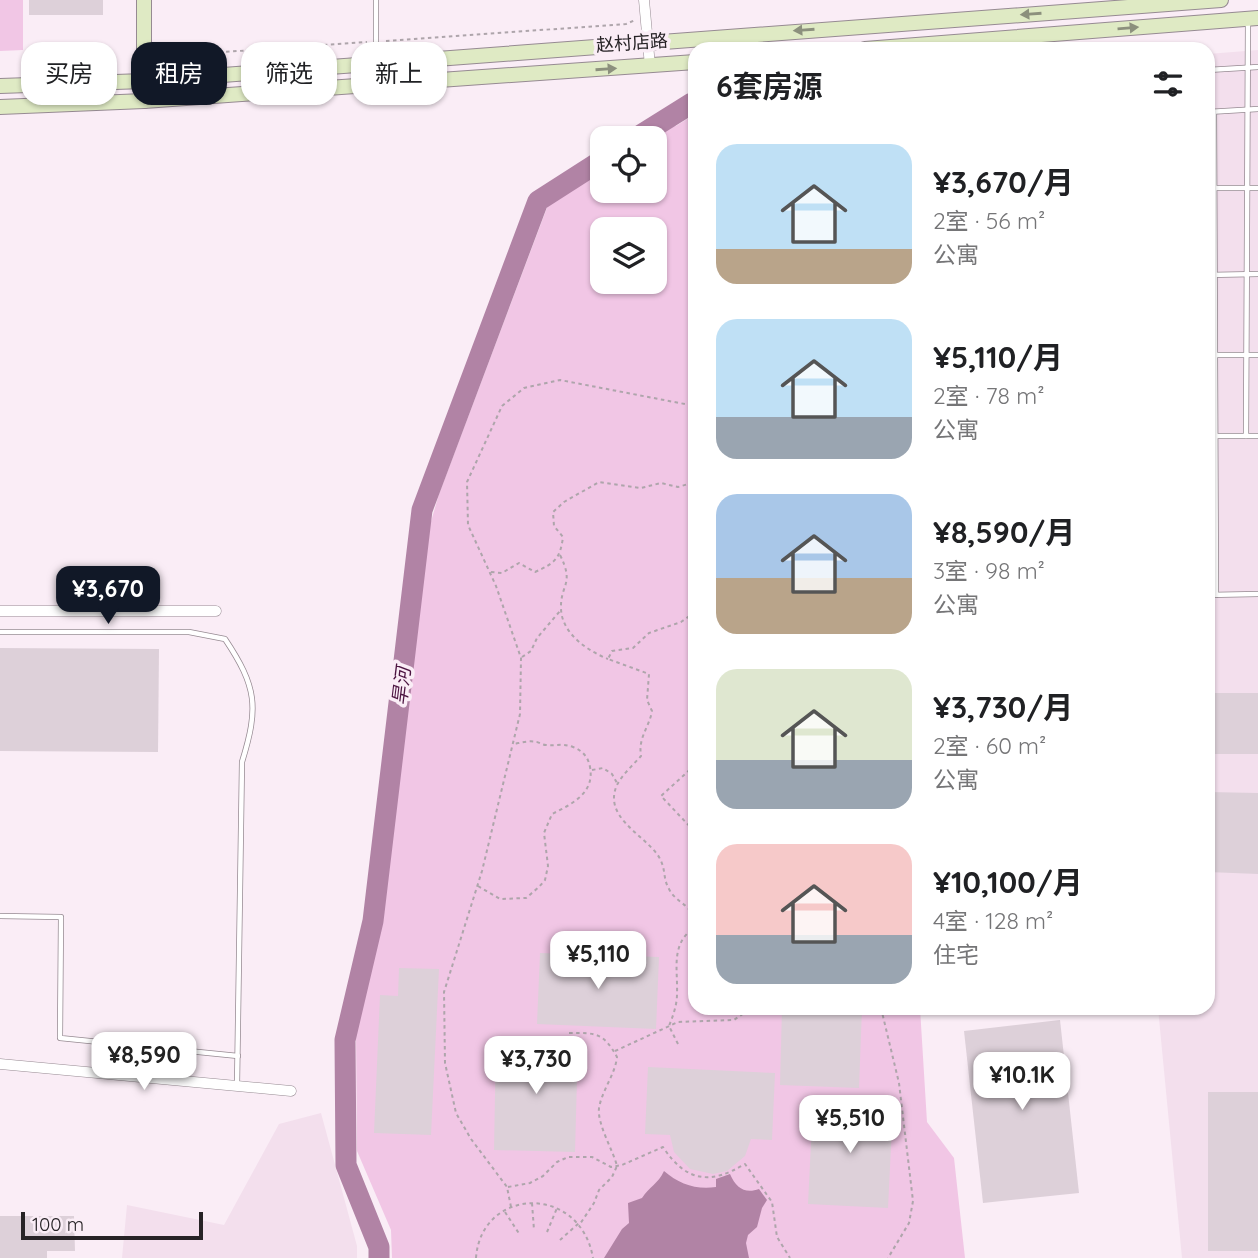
<!DOCTYPE html>
<html lang="zh">
<meta charset="utf-8">
<style>
:root{--surface:#fff;--page:#f6f6f6;--text:#202124;--muted:#757577;--accent:#111827}
body{margin:0;font-family:Quicksand,"Noto Sans SC",sans-serif;background:var(--page);color:var(--text);height:100vh;display:flex;flex-direction:column;font-size:26px;white-space:nowrap}
*{box-sizing:border-box;margin:0}
p{font-size:23px;color:var(--muted)}
.icon{flex:none;width:38px;height:38px;fill:none;stroke:currentColor;stroke-width:2;stroke-linecap:round;stroke-linejoin:round}
.map{position:relative;flex:1;overflow:hidden}
.details{position:absolute;left:688px;top:42px;width:527px;height:973px;display:flex;flex-direction:column;background:var(--surface);border-radius:21px;box-shadow:0 2px 5px #0004}
.details>*{flex:none}
.top-card{position:absolute;left:21px;top:42px;width:562px;height:63px;display:flex;gap:14px}
.tools{position:absolute;left:590px;top:126px;display:grid;gap:14px}
.tools a{display:grid;place-items:center;width:77px;height:77px;border-radius:14px;background:var(--surface);box-shadow:0 2px 5px #0004;font-size:35px}
.scale{position:absolute;left:21px;bottom:18px;width:182px;box-sizing:border-box;padding-left:7px;border:4px solid #272326;border-top:0;font-size:19px;line-height:24px;white-space:nowrap;color:#272326;-webkit-text-stroke:5px #faedf6;paint-order:stroke}
.price{position:absolute;translate:-50% -60px;padding:0 16px;border-radius:14px;background:#fff;color:#222;font-size:23px;line-height:46px;filter:drop-shadow(0 2px 4px #0008)}
.price::after{content:'';position:absolute;left:50%;top:42px;width:21px;height:16px;margin-left:-10px;background:inherit;clip-path:polygon(0 0,100% 0,50% 100%)}
.price.current{background:var(--accent);color:#fff}
ul{padding:0;list-style:none}
li{display:flex;align-items:center;gap:21px;height:175px;padding:0 28px}
li span{display:grid;place-items:center;flex:none;width:196px;height:140px;border-radius:21px;color:#555}
li>.icon{margin-inline-start:auto}
span .icon{width:84px;height:84px;fill:#fffc;stroke-width:1}
li b{font-size:30px}
h2{display:flex;justify-content:space-between;align-items:center;height:84px;padding:0 28px;font-size:30px}
.chip{padding:0 24px;border-radius:21px;background:var(--surface);box-shadow:0 2px 5px #0004;font-size:24px;line-height:63px}
.chip.current{background:var(--accent);color:#fff}
.map>svg:first-child{display:block}
</style>
<div class="map">
<svg width="1258" height="1258" viewBox="0 0 1258 1258">
<rect width="100%" height="100%" fill="#faedf6"/>
<g fill="#f3dfed">
<polygon points="1258,50 1258,1258 1182,1258 1158,1008 1208,1008 1208,54"/>
<polygon points="321,1113 357,1246 357,1258 122,1258 127,1205 224,1225 279,1124"/>
</g>
<g fill="#f1c6e5" fill-rule="evenodd">
<polygon points="0,0 23,0 23,50 0,51"/>
<path d="M 695,114 L 695,1008 L 920,1008 L 927,1122 L 954,1158 L 965,1258 L 392,1258 L 391,1230 L 357,1151 L 356,1035 L 384,912 L 416,573 L 439,494 L 548,205 L 602,156 L 602,191 L 654,191 L 654,138 L 621,138 L 631,130 L 676,126 ZM 602,229 L 654,229 L 654,282 L 602,282 Z"/>
</g>
<path fill="#b183a5" d="M 664,1171 C 679,1184 696,1190 716,1187 L 716,1179 L 730,1174 C 736,1188 745,1194 759,1189 L 767,1200 L 762,1208 L 757,1227 L 748,1235 L 746,1243 L 749,1258 L 604,1258 L 622,1229 L 629,1223 L 628,1203 L 642,1198 C 649,1187 658,1184 664,1171 Z"/>
<g fill="none" stroke-linecap="round" stroke-linejoin="round">
<g stroke="#b183a5" stroke-width="21">
<polyline points="636,138 692,103"/>
<polyline points="379,1258 379,1247 346,1165 345,1040 373,921 422,510 538,201 602,160"/>
</g>
</g>
<g fill="#ddd0d9">
<rect x="29" y="0" width="74" height="15"/>
<polygon points="0,648 159,649 158,752 0,751"/>
<rect x="1208" y="693" width="50" height="61"/>
<polygon points="1208,792 1258,793 1258,874 1208,872"/>
<polygon points="540,953 659,957 656,1029 537,1024"/>
<polygon points="399,968 439,969 431,1135 374,1133 380,995 398,996"/>
<polygon points="782,1008 862,1008 859,1088 780,1085"/>
<polygon points="1060,1020 1079,1193 983,1203 964,1031"/>
<polygon points="496,1040 578,1042 575,1152 494,1150"/>
<polygon points="648,1067 775,1073 772,1140 751,1139 745,1156 727,1171 713,1174 690,1169 674,1152 670,1135 645,1134"/>
<rect x="1208" y="1092" width="50" height="159"/>
<polygon points="813,1102 893,1106 888,1208 808,1204"/>
<polygon points="0,1216 74,1216 75,1251 47,1251 47,1258 0,1258"/>
</g>
<g fill="none" stroke-linecap="round" stroke-linejoin="round">
<defs>
<g id="lane">
<polyline points="376,0 376,62"/>
<polyline points="1208,70 1258,67"/>
<polyline points="1208,112 1258,109"/>
<polyline points="1214,112 1216,595"/>
<polyline points="1214,188 1258,188"/>
<polyline points="1208,275 1258,274"/>
<polyline points="1215,355 1258,355"/>
<polyline points="1208,436 1258,436"/>
<polyline points="1246,436 1248,20"/>
<polyline points="1208,595 1258,594"/>
<path d="M 0,632 L 189,632 L 225,639 C 257,687 259,707 242,762 L 237,1086"/>
<polyline points="0,916 61,917 60,1038 238,1056"/>
</g>
<g id="street">
<polyline points="644,0 650,66"/>
<polyline points="0,611 216,611"/>
<polyline points="0,1064 291,1091"/>
</g>
<g id="secondary">
<polyline points="144,0 144,101"/>
<polyline points="865,49 1258,18"/>
<polyline points="0,86 144,81 1221,0"/>
<polyline points="0,107 144,101 695,62"/>
</g>
</defs>
<use href="#lane" stroke="#968a92" stroke-width="6"/>
<use href="#street" stroke="#968a92" stroke-width="11"/>
<use href="#secondary" stroke="#968a92" stroke-width="16"/>
<g stroke="#aea5ab" stroke-width="2" stroke-dasharray="3.5 3.5" stroke-linecap="butt">
<polyline points="386,41 626,24 635,20"/>
<polyline points="159,46 168,46 181,55 367,42"/>
<polyline points="695,538 695,576"/>
<path d="M 560,555 C 575,585 560,584 561,609 C 562,634 588,651 608,659"/>
<path d="M 491,572 L 502,573 L 519,563 L 535,572 C 555,563 560,559 563,537 L 554,526 L 553,512 L 564,502 L 599,482 L 641,488 L 661,483 L 678,487 L 695,482"/>
<path d="M 695,612 L 681,622 L 649,633 L 633,648 L 612,651 L 608,659 L 649,674 L 647,700 L 652,711 C 649,728 638,737 641,756 C 633,765 622,775 617,785 C 603,816 641,833 657,854 C 667,868 662,877 669,889 C 676,903 691,904 695,921"/>
<polyline points="522,657 531,651 537,638 560,611"/>
<polyline points="695,765 661,796 695,832"/>
<polyline points="592,770 603,768 612,774 617,783"/>
<path d="M 478,886 L 500,899 L 526,898 L 539,887 L 545,880 L 548,866 L 544,833 L 552,814 C 572,804 595,793 590,767 C 588,757 583,751 573,747 C 563,743 556,746 546,745 C 542,745 539,742 536,742 C 529,740 520,743 514,744"/>
<polyline points="881,1008 899,1083 913,1201 909,1223 888,1258"/>
<path d="M 569,1033 C 596,1033 603,1032 617,1057 C 615,1075 602,1090 599,1108 C 597,1124 613,1150 617,1166 L 612,1177 L 599,1190 L 594,1203 L 580,1224"/>
<path d="M 678,1044 L 669,1026 C 673,1016 677,1005 677,994 C 678,968 670,944 695,927"/>
<polyline points="615,1051 678,1022 734,1020 751,1008"/>
<path d="M 508,1187 L 530,1183 L 543,1176 L 557,1162 L 568,1157 L 592,1157 L 611,1167 L 622,1165 L 663,1147 C 686,1182 710,1185 745,1164 L 772,1202 L 777,1237 L 790,1258"/>
<polyline points="532,1203 534,1230"/>
<polyline points="511,1207 507,1187 471,1139 456,1113 445,1063 444,992 482,871 520,714 521,658 496,586 468,525 467,482 502,406 524,388 560,380 695,406"/>
<polyline points="505,1212 520,1235"/>
<polyline points="547,1232 557,1208"/>
<polyline points="560,1240 579,1223"/>
<path d="M 476,1258 C 481,1187 580,1183 593,1258"/>
</g>
<use href="#lane" stroke="#fff" stroke-width="4.5"/>
<use href="#street" stroke="#fff" stroke-width="10"/>
<use href="#secondary" stroke="#dfeac4" stroke-width="14"/>
</g>
<defs><path id="oneway-solid" d="M-6-.8H1V-3.2L6.5 0L1 3.2V.8H-6Z" transform="scale(1.75)"/></defs>
<g fill="#8c907d">
<use href="#oneway-solid" transform="translate(1031 14) rotate(176)"/>
<use href="#oneway-solid" transform="translate(1128 28) rotate(-5)"/>
<use href="#oneway-solid" transform="translate(804 30) rotate(176)"/>
<use href="#oneway-solid" transform="translate(606 69) rotate(-4)"/>
</g>
<g text-anchor="middle" stroke-width="7" stroke-linejoin="round" paint-order="stroke">
<g font-size="18" fill="#272326" stroke="#faedf6">
<text transform="translate(632 43) rotate(-4)" y="6">赵村店路</text>
</g>
<g font-size="19" font-style="italic" fill="#4c1441" stroke="#faedf6">
<text transform="translate(401 686) rotate(-83)" y="7">旱河</text>
</g>
</g>
</svg>
<div class="tools">
<a><svg class="icon" aria-label="locate" viewBox="0 0 24 24"><circle cx="12" cy="12" r="6"/><path d="M12 2v4M12 18v4M2 12h4M18 12h4"/></svg></a>
<a><svg class="icon" aria-label="layers" viewBox="0 0 24 24"><path d="M12 4l9 5-9 5-9-5zM3 14l9 5 9-5"/></svg></a>
</div>
<div class="scale">100 m</div>
<b class="price current" style="left:108px;top:626px">¥3,670</b>
<b class="price" style="left:598px;top:991px">¥5,110</b>
<b class="price" style="left:144px;top:1092px">¥8,590</b>
<b class="price" style="left:536px;top:1096px">¥3,730</b>
<b class="price" style="left:1022px;top:1112px">¥10.1K</b>
<b class="price" style="left:850px;top:1155px">¥5,510</b>
<div class="top-card">
<a class="chip">买房</a>
<a class="chip current">租房</a>
<a class="chip">筛选</a>
<a class="chip">新上</a>
</div>
<section class="details">
<h2>6套房源<svg class="icon" aria-label="filters" viewBox="0 0 24 24"><path d="M4 7h16M4 17h16"/><circle cx="9" cy="7" r="2"/><circle cx="15" cy="17" r="2"/></svg></h2>
<ul>
<li><span style="background:linear-gradient(#bfe0f5 75%,#b9a48a 0)"><svg class="icon" aria-label="home" viewBox="0 0 24 24"><path d="M3 11l9-7 9 7M6 9v11h12V9"/></svg></span><div><b>¥3,670/月</b><p>2室 · 56 m²</p><p>公寓</p></div></li>
<li><span style="background:linear-gradient(#bfe0f5 70%,#9aa5b1 0)"><svg class="icon" aria-label="home" viewBox="0 0 24 24"><path d="M3 11l9-7 9 7M6 9v11h12V9"/></svg></span><div><b>¥5,110/月</b><p>2室 · 78 m²</p><p>公寓</p></div></li>
<li><span style="background:linear-gradient(#a9c7e8 60%,#b9a48a 0)"><svg class="icon" aria-label="home" viewBox="0 0 24 24"><path d="M3 11l9-7 9 7M6 9v11h12V9"/></svg></span><div><b>¥8,590/月</b><p>3室 · 98 m²</p><p>公寓</p></div></li>
<li><span style="background:linear-gradient(#dfe7d0 65%,#9aa5b1 0)"><svg class="icon" aria-label="home" viewBox="0 0 24 24"><path d="M3 11l9-7 9 7M6 9v11h12V9"/></svg></span><div><b>¥3,730/月</b><p>2室 · 60 m²</p><p>公寓</p></div></li>
<li><span style="background:linear-gradient(#f6c9c9 65%,#9aa5b1 0)"><svg class="icon" aria-label="home" viewBox="0 0 24 24"><path d="M3 11l9-7 9 7M6 9v11h12V9"/></svg></span><div><b>¥10,100/月</b><p>4室 · 128 m²</p><p>住宅</p></div></li>
</ul>
</section>
</div>
